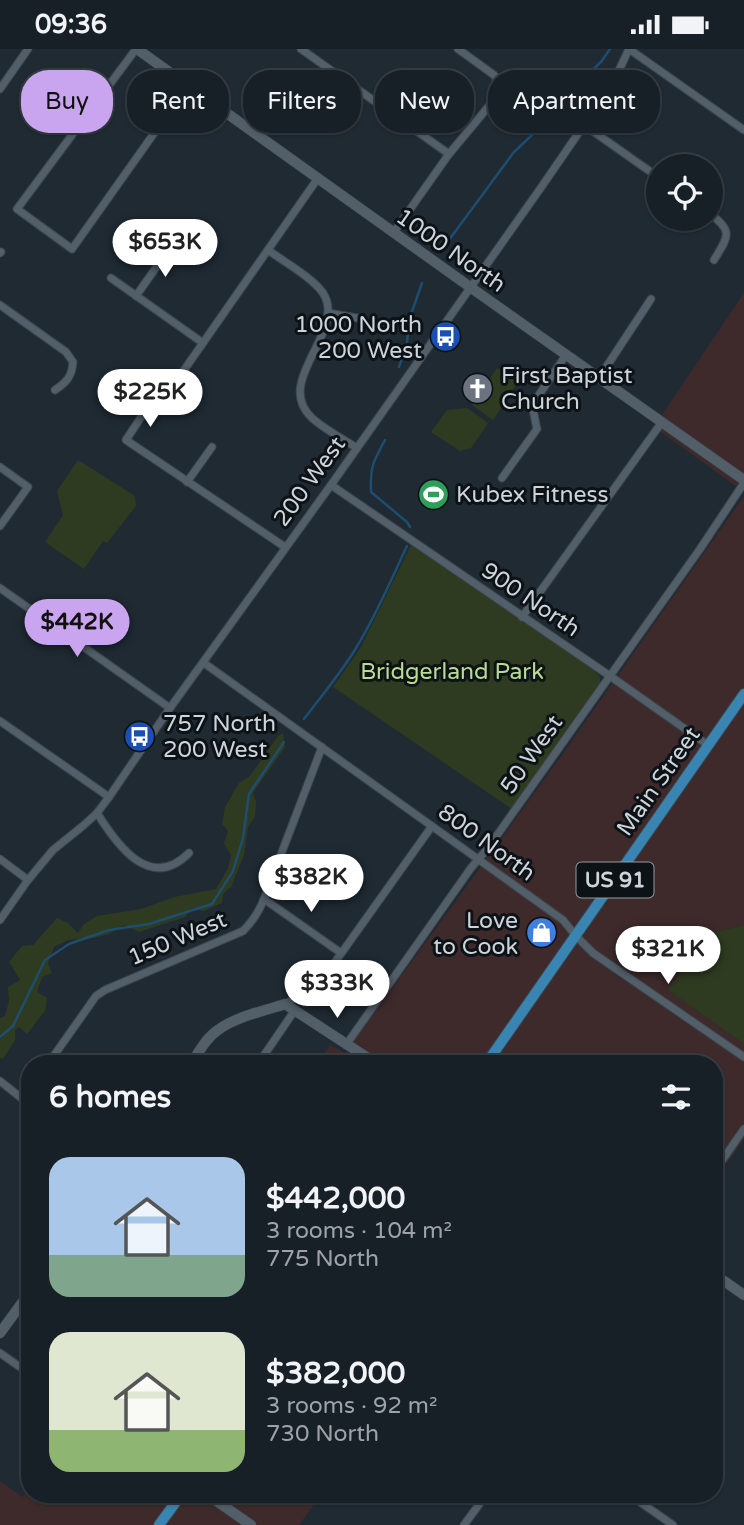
<!DOCTYPE html>
<meta charset="utf-8">
<style>
:root{--surface:#172026;--page:#242d32;--text:#f1f3f6;--muted:#9ea3a7;--line:#363e43;--accent:#c8a5ee}
body{margin:0;font-family:"Varela Round",sans-serif;background:var(--page);color:var(--text);height:100vh;display:flex;flex-direction:column;font-size:26px;white-space:nowrap}
*{box-sizing:border-box;margin:0}
p{font-size:23px;color:var(--muted)}
.icon{flex:none;width:38px;height:38px;fill:none;stroke:currentColor;stroke-width:2;stroke-linecap:round;stroke-linejoin:round}
.map{position:relative;flex:1;overflow:hidden}
.sheet{position:absolute;left:21px;top:1006px;width:702px;height:448px;display:flex;flex-direction:column;background:var(--surface);border-radius:28px;box-shadow:0 2px 5px #0004,0 0 0 2px var(--line)}
.sheet>*{flex:none}
.guide{position:absolute;left:21px;top:21px;width:704px;height:63px;display:flex;gap:14px}
.controls{position:absolute;left:646px;top:105px;display:grid;gap:14px}
.controls a{display:grid;place-items:center;width:77px;height:77px;border-radius:50%;background:var(--surface);box-shadow:0 2px 5px #0004,0 0 0 2px var(--line);font-size:35px}
.price{position:absolute;translate:-50% -60px;padding:0 16px;border-radius:24px;background:#fff;color:#222;font-size:23px;line-height:46px;filter:drop-shadow(0 2px 4px #0008)}
.price::after{content:'';position:absolute;left:50%;top:42px;width:21px;height:16px;margin-left:-10px;background:inherit;clip-path:polygon(0 0,100% 0,50% 100%)}
.price.on{background:var(--accent);color:#111}
ul{padding:0;list-style:none}
li{display:flex;align-items:center;gap:21px;height:175px;padding:0 28px}
li span{display:grid;place-items:center;flex:none;width:196px;height:140px;border-radius:21px;color:#555}
li>.icon{margin-inline-start:auto}
span .icon{width:84px;height:84px;fill:#fffc;stroke-width:1}
li b{font-size:30px}
h2{display:flex;justify-content:space-between;align-items:center;height:84px;padding:0 28px;font-size:30px}
.pill{padding:0 24px;border-radius:28px;background:var(--surface);box-shadow:0 2px 5px #0004,0 0 0 2px var(--line);font-size:24px;line-height:63px}
.pill.on{background:var(--accent);color:#111}
.status{display:flex;justify-content:space-between;align-items:center;height:49px;padding:0 35px;background:var(--surface);direction:ltr}
.status svg{height:19px;fill:currentColor}
.map>svg:first-child{display:block}
</style>
<div class="status"><b>09:36</b><svg viewBox="0 0 49 12"><path d="M0 12V9h3v3zM5 12V6h3v6zM10 12V3h3v9zM15 12V0h3v12zM26 1h20v11H26zM47 4h2v5h-2z"/></svg></div>
<div class="map">
<svg width="744" height="1476" viewBox="0 0 744 1476">
<rect width="100%" height="100%" fill="#1f2a33"/>
<g fill="#3e2a2b">
<polygon points="744,244 744,443 654,378"/>
<polygon points="744,447 744,876 708,885 668,941 744,995 744,1090 714,1133 714,1015 318,1015 330,996 345,1004 562,706"/>
<polygon points="0,1432 22,1448 30,1437 30,1446 321,1446 299,1476 0,1476"/>
</g>
<g fill="#2f3b21">
<polygon points="497,319 518,333 493,371 472,356"/>
<polygon points="467,359 488,374 471,399 460,402 431,383 447,361"/>
<polygon points="78,411 135,447 136,457 107,494 103,492 84,520 45,493 63,466 57,442"/>
<polygon points="411,496 595,622 600,628 600,634 512,760 333,638 361,598"/>
<polygon points="283,684 285,698 253,744 256,753 255,768 248,778 244,806 231,838 223,845 222,854 204,862 192,859 185,868 139,883 124,876 109,885 94,889 68,891 54,898 48,914 52,924 42,928 37,943 47,949 45,962 27,985 19,978 15,981 15,991 3,1010 0,1009 0,990 4,987 0,985 0,969 5,967 9,952 8,938 20,931 9,913 22,897 33,896 57,869 68,874 78,884 83,876 97,867 141,860 174,848 216,840 228,819 231,806 224,794 228,782 222,775 225,758 239,734 250,727 278,687"/>
<polygon points="744,876 744,995 668,941 708,885"/>
</g>
<g fill="none" stroke-linecap="round" stroke-linejoin="round">
<g stroke="#1d4d70" stroke-width="2.5">
<polyline points="446,195 514,103 532,86 549,72 562,54 582,31 601,13 610,0"/>
<polyline points="399,318 407,295 409,271 422,234"/>
<path d="M 385,391 C 373,413 370,418 371,443 L 407,473 L 410,478"/>
<path d="M 304,670 C 322,646 341,624 356,599 C 376,567 391,531 407,497"/>
<polyline points="0,988 13,977 45,911 69,895 109,881 149,875 212,855 233,822 243,789 249,745 284,693"/>
</g>
<defs>
<g id="street">
<polyline points="136,0 17,160 72,200 167,66 172,54 185,34"/>
<polyline points="301,0 449,105"/>
<polyline points="629,0 744,81"/>
<polyline points="0,40 28,0"/>
<polyline points="584,76 658,128"/>
<polyline points="655,164 658,161"/>
<path d="M 710,165 C 734,182 728,188 714,211"/>
<polyline points="394,183 449,105 499,45 500,35 494,26 458,0"/>
<path d="M 268,201 C 283,212 313,229 323,244 C 348,282 272,332 312,369 C 324,380 343,390 357,399"/>
<polyline points="0,204 1,203"/>
<polyline points="111,229 203,294"/>
<polyline points="136,247 172,196"/>
<path d="M 0,256 L 66,303 L 73,313 C 72,327 67,333 55,341"/>
<polyline points="328,264 363,270"/>
<polyline points="182,324 318,129"/>
<polyline points="599,329 651,250"/>
<polyline points="151,353 126,391 285,498"/>
<polyline points="0,418 28,438 0,477"/>
<polyline points="502,429 537,380 532,356 566,306"/>
<polyline points="187,433 212,398"/>
<polyline points="331,436 610,627 708,696"/>
<polyline points="0,539 170,659"/>
<polyline points="522,568 662,373"/>
<polyline points="204,614 563,871 576,887 593,904 744,1008"/>
<polyline points="0,672 109,748"/>
<path d="M 97,764 C 117,796 150,843 189,804"/>
<polyline points="0,810 28,831"/>
<polyline points="264,850 341,904"/>
<polyline points="0,871 28,831 53,801 84,776 97,764 109,748 170,659 331,436 540,140 613,34 629,0"/>
<polyline points="285,955 318,937 432,777"/>
<polyline points="346,996 471,819 488,799 700,500 744,434"/>
<path d="M 48,1015 L 96,947 L 105,941 L 243,882 C 253,872 259,863 264,850 L 322,698"/>
<polyline points="258,1015 295,961"/>
<polyline points="0,1032 30,1056"/>
<polyline points="23,1050 30,1041"/>
<polyline points="714,1123 744,1080"/>
<polyline points="0,1304 30,1325"/>
<polyline points="630,1446 673,1476"/>
<polyline points="464,1476 486,1446"/>
</g>
<g id="secondary">
<polyline points="137,0 470,238 744,431"/>
<path d="M 191,1015 C 199,1003 206,989 218,981 C 235,968 264,962 285,955 L 377,1015"/>
<polyline points="714,1225 744,1246"/>
<polyline points="0,1284 30,1243"/>
<polyline points="208,1446 251,1476"/>
</g>
<g id="primary">
<polyline points="486,1015 744,645"/>
<polyline points="159,1476 181,1446"/>
</g>
</defs>
<use href="#street" stroke="#3b454d" stroke-width="9"/>
<use href="#secondary" stroke="#3b454d" stroke-width="11"/>
<use href="#primary" stroke="#3b454d" stroke-width="12"/>
<use href="#street" stroke="#525f69" stroke-width="7"/>
<use href="#secondary" stroke="#525f69" stroke-width="10"/>
<use href="#primary" stroke="#3a84b1" stroke-width="10"/>
</g>
<defs>
<symbol id="bus-disc" viewBox="-11 -11 22 22"><circle r="9.5" fill="#1a4fb4" stroke="#0d1216"/><path d="M-5-6H5V4H4V6H2V4H-2V6H-4V4H-5ZM-3.5-4V0h7V-4ZM-3.5 1.2v1.5H-2V1.2ZM2 1.2v1.5H3.5V1.2Z" fill="#fff"/></symbol>
<symbol id="church-disc" viewBox="-11 -11 22 22"><circle r="9.5" fill="#6b7280" stroke="#0d1216"/><path d="M-1.2-6h2.4v3.5h3.3v2.4h-3.3V6h-2.4V-.1h-3.3v-2.4h3.3Z" fill="#fff"/></symbol>
<symbol id="stadium-disc" viewBox="-11 -11 22 22"><circle r="9.5" fill="#2e9e5b" stroke="#0d1216"/><path d="M0-5a6.5 5 0 1 0 0 10a6.5 5 0 1 0 0-10ZM-3.5-1.8h7v3.6h-7Z" fill="#fff"/></symbol>
<symbol id="shop-disc" viewBox="-11 -11 22 22"><circle r="9.5" fill="#3f7fe0" stroke="#0d1216"/><path d="M-5-2.5h2.3a2.7 3.5 0 0 1 5.4 0H5L5.5 6h-11ZM-1.5-2.5h3a1.5 2.3 0 0 0-3 0Z" fill="#fff"/></symbol>
</defs>
<g fill-rule="evenodd">
<use href="#bus-disc" x="428" y="270" width="35" height="35"/>
<use href="#church-disc" x="460" y="322" width="35" height="35"/>
<use href="#stadium-disc" x="416" y="428" width="35" height="35"/>
<use href="#bus-disc" x="122" y="670" width="35" height="35"/>
<use href="#shop-disc" x="524" y="866" width="35" height="35"/>
</g>
<g text-anchor="middle" stroke-width="6" stroke-linejoin="round" paint-order="stroke">
<rect fill="#0d1216" stroke="#939a9f" stroke-width="2" x="576.5" y="813.5" width="77" height="35" rx="5"/>
<g font-size="21" font-weight="bold" fill="#cdd4da">
<text x="615" y="838">US 91</text>
</g>
<g font-size="23" fill="#cdd4da" stroke="#0d1216">
<text transform="translate(451 201) rotate(35)" y="8">1000 North</text>
<text transform="translate(309 432) rotate(-54)" y="8">200 West</text>
<text transform="translate(531 550) rotate(34)" y="8">900 North</text>
<text transform="translate(531 705) rotate(-55)" y="8">50 West</text>
<text transform="translate(658 732) rotate(-55)" y="8">Main Street</text>
<text transform="translate(487 793) rotate(36)" y="8">800 North</text>
<text transform="translate(177 889) rotate(-23)" y="8">150 West</text>
</g>
<g font-size="23" fill="#cdd4da" stroke="#0d1216" text-anchor="start">
<text x="422" y="283" text-anchor="end">1000 North<tspan x="422" dy="26">200 West</tspan></text>
<text x="501" y="334">First Baptist<tspan x="501" dy="26">Church</tspan></text>
<text x="456" y="453">Kubex Fitness</text>
<text x="163" y="682">757 North<tspan x="163" dy="26">200 West</tspan></text>
<text x="518" y="879" text-anchor="end">Love<tspan x="518" dy="26">to Cook</tspan></text>
</g>
<g font-size="23" fill="#b8dc8f" stroke="#0d1216">
<text x="452" y="630">Bridgerland Park</text>
</g>
</g>
</svg>
<div class="controls">
<a><svg class="icon" aria-label="locate" viewBox="0 0 24 24"><circle cx="12" cy="12" r="6"/><path d="M12 2v4M12 18v4M2 12h4M18 12h4"/></svg></a>
</div>
<b class="price" style="left:165px;top:230px">$653K</b>
<b class="price" style="left:150px;top:380px">$225K</b>
<b class="price on" style="left:77px;top:610px">$442K</b>
<b class="price" style="left:311px;top:865px">$382K</b>
<b class="price" style="left:668px;top:937px">$321K</b>
<b class="price" style="left:337px;top:971px">$333K</b>
<div class="guide">
<a class="pill on">Buy</a>
<a class="pill">Rent</a>
<a class="pill">Filters</a>
<a class="pill">New</a>
<a class="pill">Apartment</a>
</div>
<section class="sheet">
<h2>6 homes<svg class="icon" aria-label="filters" viewBox="0 0 24 24"><path d="M4 7h16M4 17h16"/><circle cx="9" cy="7" r="2"/><circle cx="15" cy="17" r="2"/></svg></h2>
<ul>
<li><span style="background:linear-gradient(#a9c7e8 70%,#7fa58c 0)"><svg class="icon" aria-label="home" viewBox="0 0 24 24"><path d="M3 11l9-7 9 7M6 9v11h12V9"/></svg></span><div><b>$442,000</b><p>3 rooms · 104 m²</p><p>775 North</p></div></li>
<li><span style="background:linear-gradient(#dfe7d0 70%,#8fb573 0)"><svg class="icon" aria-label="home" viewBox="0 0 24 24"><path d="M3 11l9-7 9 7M6 9v11h12V9"/></svg></span><div><b>$382,000</b><p>3 rooms · 92 m²</p><p>730 North</p></div></li>
</ul>
</section>
</div>
